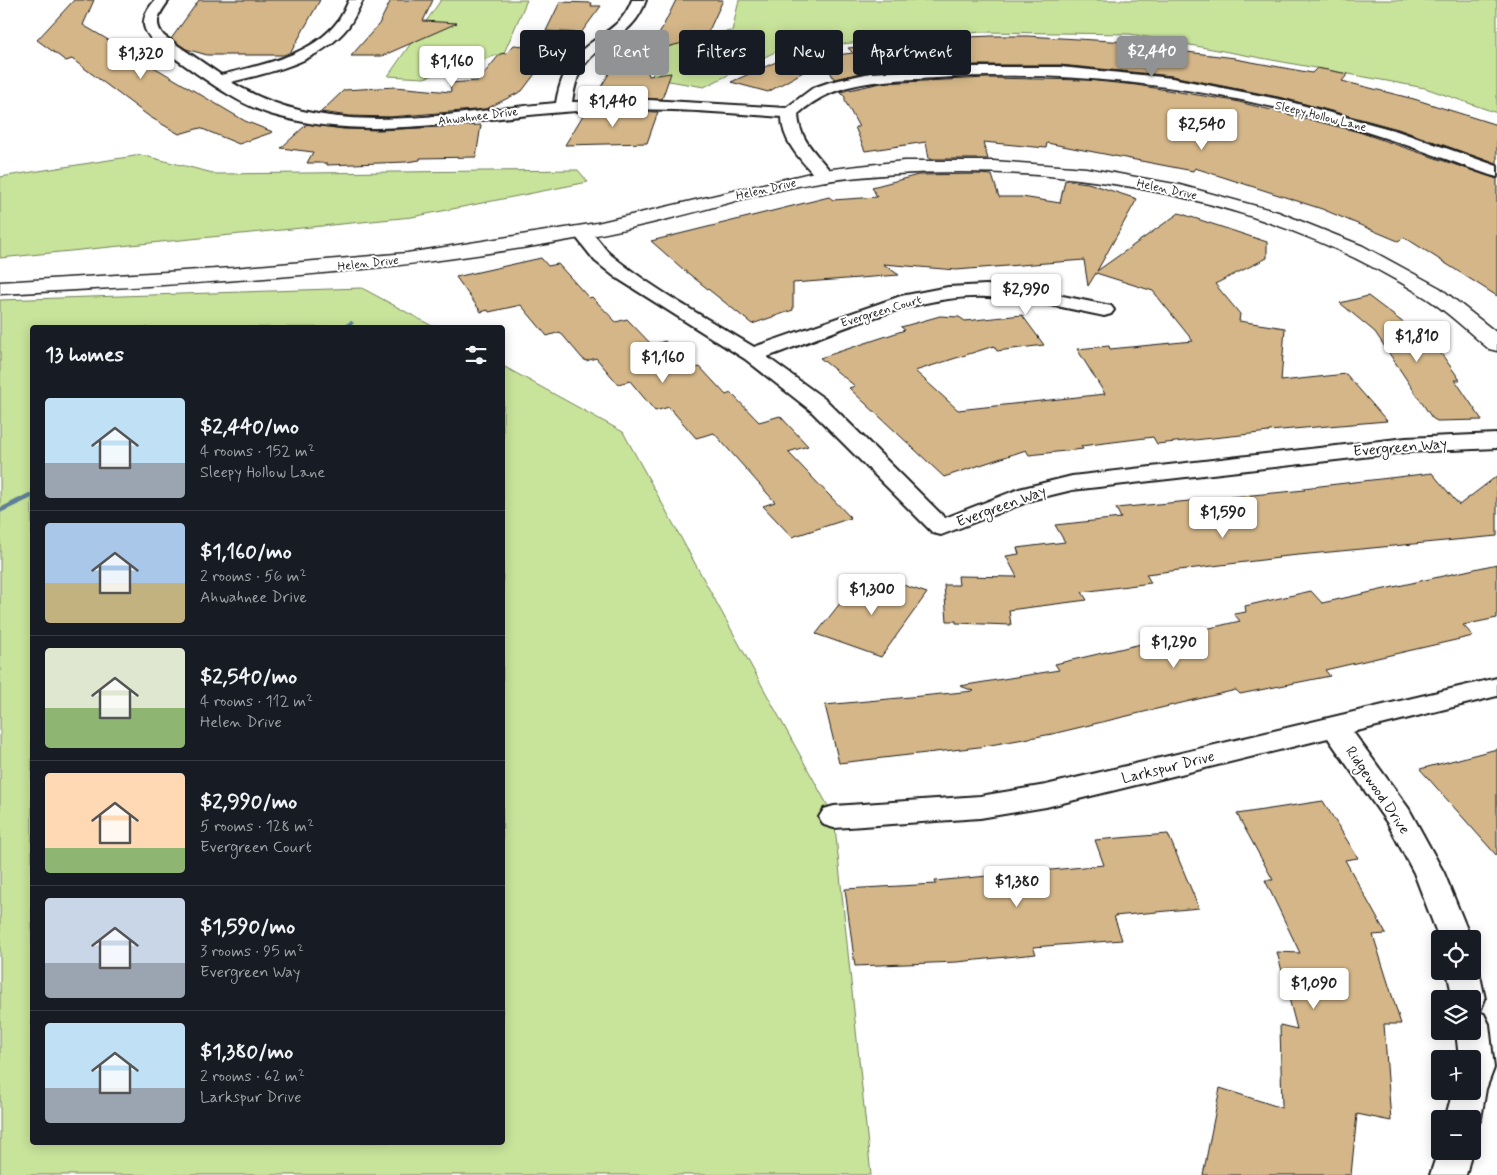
<!DOCTYPE html>
<meta charset="utf-8">
<style>
:root{--surface:#171b24;--page:#20242c;--text:#f1f3f6;--muted:#9ea1a6;--line:#363941;--accent:#919294}
body{margin:0;font-family:Mynerve,sans-serif;background:var(--page);color:var(--text);height:100vh;display:flex;flex-direction:column;font-size:19px;white-space:nowrap}
*{box-sizing:border-box;margin:0}
p{font-size:16px;color:var(--muted)}
.icon{flex:none;width:28px;height:28px;fill:none;stroke:currentColor;stroke-width:2;stroke-linecap:round;stroke-linejoin:round}
.map{position:relative;flex:1;overflow:hidden}
.sheet{position:absolute;left:30px;top:325px;width:475px;height:820px;display:flex;flex-direction:column;background:var(--surface);border-radius:5px;box-shadow:0 2px 12px #0003}
.sheet>*{flex:none}
.banner{position:absolute;left:520px;top:30px;width:475px;height:45px;display:flex;gap:10px}
.buttons{position:absolute;left:1431px;top:930px;display:grid;gap:10px}
.buttons a{display:grid;place-items:center;width:50px;height:50px;border-radius:5px;background:var(--surface);box-shadow:0 2px 12px #0003;font-size:25px}
.price{position:absolute;translate:-50% -42px;padding:0 11px;border-radius:5px;background:#fff;color:#222;font-size:16px;line-height:32px;filter:drop-shadow(0 1px 2px #0008)}
.price::after{content:'';position:absolute;left:50%;top:30px;width:15px;height:11px;margin-left:-8px;background:inherit;clip-path:polygon(0 0,100% 0,50% 100%)}
.price.active{background:var(--accent);color:#fff}
ul{padding:0;list-style:none}
li{display:flex;align-items:center;gap:15px;height:125px;padding:0 15px}
li+li{border-top:1px solid var(--line)}
li span{display:grid;place-items:center;flex:none;width:140px;height:100px;border-radius:5px;color:#555}
li>.icon{margin-inline-start:auto}
span .icon{width:60px;height:60px;fill:#fffc;stroke-width:1}
li b{font-size:21px}
h2{display:flex;justify-content:space-between;align-items:center;height:60px;padding:0 15px;font-size:21px}
.chip{padding:0 18px;border-radius:5px;background:var(--surface);box-shadow:0 2px 12px #0003;font-size:18px;line-height:45px}
.chip.active{background:var(--accent);color:#fff}
.map>svg:first-child{display:block}
</style>
<div class="map">
<svg width="1497" height="1175" viewBox="0 0 1497 1175">
<rect width="100%" height="100%" fill="#fff"/>
<filter id="ink" filterUnits="userSpaceOnUse"><feTurbulence type="fractalNoise" baseFrequency=".02" numOctaves="2"/><feDisplacementMap in="SourceGraphic" scale="10" xChannelSelector="R" yChannelSelector="G"/><feConvolveMatrix kernelMatrix="1 2 1 2 8 2 1 2 1" color-interpolation-filters="sRGB"/></filter>
<g filter="url(#ink)">
<g fill="#c8e39a" stroke="#72805b">
<polygon points="441,0 527,0 504,53 424,78 388,76"/>
<polygon points="739,0 1497,0 1497,113 1425,88 1130,34 982,32 781,49 704,87 652,78 660,38 732,31"/>
<polygon points="141,155 217,174 578,170 588,182 412,217 0,258 0,177"/>
<polygon points="362,288 434,327 32,328 32,1142 502,1142 503,366 623,432 834,817 871,1175 0,1175 0,300"/>
</g>
<g fill="none" stroke-linecap="round" stroke-linejoin="round">
<g fill="#5e7f96" fill-rule="evenodd">
<polygon points="351,321 354,323 348,328 339,328"/>
<polygon points="29,493 32,493 32,498 0,513 0,508"/>
</g>
</g>
<g fill="#d4b688" stroke="#1c1c1c">
<polygon points="74,0 94,0 83,25 245,121 273,132 239,144 200,128 179,134 150,117 72,59 66,61 37,40"/>
<polygon points="199,0 320,0 291,52 284,55 207,55 186,49 171,39"/>
<polygon points="391,0 433,0 423,21 457,23 382,56 351,56 379,24"/>
<polygon points="676,0 723,0 706,37 651,51"/>
<polygon points="560,2 592,3 591,6 601,6 581,33 546,31"/>
<polygon points="533,35 563,37 522,91 486,109 390,117 349,116 321,112 344,90 395,87 451,92 450,83 478,81 500,54 507,53 514,45 524,46"/>
<polygon points="992,36 1027,36 1145,43 1147,47 1235,58 1235,59 1312,73 1317,68 1348,74 1342,81 1414,99 1497,125 1497,164 1398,129 1283,98 1172,76 1060,65 975,65 870,71 834,79 824,60 768,92 731,82 821,42 828,56 853,53 848,48 898,43 896,40"/>
<polygon points="613,67 647,69 649,76 671,73 662,99 593,100"/>
<polygon points="987,78 1087,80 1136,85 1235,101 1359,132 1497,179 1497,296 1404,237 1398,241 1322,209 1195,168 1193,171 1047,143 1046,148 983,142 988,159 929,159 926,142 865,151 855,127 859,127 845,101 845,97 840,92 881,83"/>
<polygon points="618,111 658,112 647,143 565,145 585,112"/>
<polygon points="307,124 343,129 379,130 481,125 476,157 420,158 420,160 406,162 327,165 327,163 307,163 313,152 281,148"/>
<polygon points="979,174 992,175 999,197 1022,197 1060,203 1065,180 1088,183 1137,199 1097,271 1179,213 1267,242 1267,258 1215,284 1240,314 1239,321 1285,328 1281,381 1346,374 1387,421 1269,431 1269,432 1157,444 1153,437 1081,446 1083,449 1029,455 1026,450 944,477 849,388 855,386 820,358 905,330 901,327 940,316 959,317 965,321 1022,315 1044,345 997,351 994,346 915,371 958,410 1105,394 1077,349 1109,346 1110,349 1193,341 1153,291 1096,273 1088,286 1084,260 956,270 883,264 899,275 793,283 793,310 752,324 684,270 651,241 829,197 833,200 877,197 872,187 918,175"/>
<polygon points="541,258 548,266 558,264 589,298 592,297 616,322 627,319 652,345 665,341 692,369 700,367 726,395 731,393 759,422 780,416 808,446 788,452 851,518 792,537 763,506 775,502 714,433 696,438 669,407 655,411 630,381 618,384 596,358 586,361 582,358 560,332 547,336 521,305 489,312 488,310 481,312 456,277"/>
<polygon points="1368,296 1438,349 1460,380 1455,380 1482,420 1437,421 1432,418 1375,332 1340,303"/>
<polygon points="1432,473 1459,505 1497,476 1497,536 1278,557 1279,558 1146,574 1151,583 1082,592 1087,600 1009,610 1011,625 956,623 956,621 947,621 944,585 959,585 958,576 1017,577 1006,556 1019,554 1017,548 1065,542 1055,525 1121,518 1116,508 1305,490 1303,488"/>
<polygon points="1497,564 1497,618 1463,625 1473,636 1325,670 1330,676 1240,694 1236,690 1052,734 979,747 839,763 825,705 974,691 960,686 1059,670 1055,664 1240,621 1234,614 1246,612 1245,606 1311,591 1322,603"/>
<polygon points="863,578 881,584 885,579 927,593 881,657 816,634 852,588 854,589"/>
<polygon points="1497,749 1497,856 1420,769"/>
<polygon points="1323,801 1358,858 1345,860 1386,934 1373,935 1401,1024 1384,1024 1391,1121 1357,1114 1351,1175 1203,1175 1220,1088 1282,1108 1280,1025 1297,1029 1277,952 1300,953 1265,880 1273,880 1237,814"/>
<polygon points="1168,834 1199,908 1114,916 1122,940 1033,947 1036,954 957,962 855,966 845,889 936,884 935,881 1104,865 1095,840"/>
</g>
<g fill="none" stroke-linecap="round" stroke-linejoin="round">
<defs>
<g id="street">
<path d="M 155,0 L 169,0 C 160,13 152,22 164,36 L 221,75 C 260,65 312,56 338,21 C 343,14 346,7 349,0 L 363,0 C 358,9 354,19 348,27 C 320,62 272,72 231,82 C 331,143 446,112 556,103 C 559,85 565,67 578,54 C 598,33 621,30 632,0 L 646,0 C 633,38 605,37 584,65 C 577,75 574,89 572,102 L 649,100 L 786,108 L 813,88 L 830,82 L 870,73 L 975,67 L 1060,67 L 1172,78 L 1283,100 L 1397,131 L 1497,166 L 1497,177 C 1478,172 1459,163 1440,157 C 1405,144 1369,132 1332,122 C 1204,86 1070,69 937,78 C 886,81 838,78 798,114 C 799,142 819,155 834,176 L 831,180 L 825,181 L 819,180 C 803,162 782,143 782,117 C 709,111 636,106 563,112 C 465,119 367,143 270,114 C 230,101 195,71 160,48 C 141,30 138,21 155,0 Z"/>
<path d="M 581,227 C 594,230 601,246 611,255 C 655,291 707,318 754,347 L 901,296 L 948,287 L 986,285 L 1024,288 L 1111,306 L 1114,310 L 1111,314 L 1104,316 C 1065,308 1027,298 987,297 C 915,294 835,333 767,357 L 826,400 L 945,518 L 1019,489 L 1072,476 L 1406,438 L 1497,434 L 1497,448 L 1406,452 L 1072,490 L 1035,499 L 941,535 L 933,533 L 810,410 L 745,359 L 615,277 L 595,261 L 572,232 L 575,228 Z"/>
<polygon points="1497,678 1497,696 1353,732 1409,809 1444,873 1471,939 1440,939 1440,941 1414,873 1388,824 1328,738 1046,807 980,818 834,828 824,825 819,817 824,809 834,806 980,796 1046,785"/>
<polygon points="1472,961 1479,971 1485,999 1481,1009 1475,1011 1484,1014 1489,1024 1494,1068 1486,1089 1481,1119 1475,1130 1472,1131 1472,1119 1445,1119 1453,1091 1472,1091 1472,1059 1459,1059 1456,1031 1472,1031 1472,999 1453,999 1447,971 1472,971"/>
<polygon points="1440,1145 1440,1151 1472,1150 1466,1175 1430,1175"/>
</g>
<path id="secondary" d="M 904,161 L 993,161 L 1086,168 L 1180,185 L 1278,212 L 1363,246 L 1440,288 L 1497,333 L 1497,351 L 1489,349 C 1467,331 1446,310 1423,296 C 1250,187 1026,154 826,181 C 773,189 721,206 668,219 C 616,232 562,242 509,250 C 340,277 170,285 0,294 L 0,282 L 233,268 L 407,253 L 597,223 L 823,170 Z"/>
</defs>
<use href="#street" stroke="#1c1c1c" stroke-width="4"/>
<use href="#secondary" stroke="#1c1c1c" stroke-width="3"/>
<use href="#street" fill="#fff" fill-rule="evenodd"/>
<use href="#secondary" fill="#fff" fill-rule="evenodd"/>
</g>
</g>
<g text-anchor="middle" stroke-width="4" stroke-linejoin="round" paint-order="stroke">
<g font-size="12" fill="#1c1c1c" stroke="#fff">
<text transform="translate(478 116) rotate(-7)" y="4">Ahwahnee Drive</text>
<text transform="translate(1321 116) rotate(14)" y="4">Sleepy Hollow Lane</text>
<text transform="translate(766 189) rotate(-13)" y="4">Helen Drive</text>
<text transform="translate(1167 189) rotate(12)" y="4">Helen Drive</text>
<text transform="translate(368 263) rotate(-6)" y="4">Helen Drive</text>
<text transform="translate(881 311) rotate(-17)" y="4">Evergreen Court</text>
</g>
<g font-size="15" fill="#1c1c1c" stroke="#fff">
<text transform="translate(1400 447) rotate(-5)" y="5">Evergreen Way</text>
<text transform="translate(1001 506) rotate(-20)" y="5">Evergreen Way</text>
<text transform="translate(1168 767) rotate(-14)" y="5">Larkspur Drive</text>
<text transform="translate(1378 790) rotate(56)" y="5">Ridgewood Drive</text>
</g>
</g>
</svg>
<div class="buttons">
<a><svg class="icon" aria-label="locate" viewBox="0 0 24 24"><circle cx="12" cy="12" r="6"/><path d="M12 2v4M12 18v4M2 12h4M18 12h4"/></svg></a>
<a><svg class="icon" aria-label="layers" viewBox="0 0 24 24"><path d="M12 4l9 5-9 5-9-5zM3 14l9 5 9-5"/></svg></a>
<a>+</a>
<a>−</a>
</div>
<b class="price active" style="left:1152px;top:78px">$2,440</b>
<b class="price" style="left:141px;top:80px">$1,320</b>
<b class="price" style="left:452px;top:88px">$1,160</b>
<b class="price" style="left:613px;top:128px">$1,440</b>
<b class="price" style="left:1202px;top:151px">$2,540</b>
<b class="price" style="left:1026px;top:316px">$2,990</b>
<b class="price" style="left:1417px;top:363px">$1,810</b>
<b class="price" style="left:663px;top:384px">$1,160</b>
<b class="price" style="left:1223px;top:539px">$1,590</b>
<b class="price" style="left:872px;top:616px">$1,300</b>
<b class="price" style="left:1174px;top:669px">$1,290</b>
<b class="price" style="left:1017px;top:908px">$1,380</b>
<b class="price" style="left:1314px;top:1010px">$1,090</b>
<div class="banner">
<a class="chip">Buy</a>
<a class="chip active">Rent</a>
<a class="chip">Filters</a>
<a class="chip">New</a>
<a class="chip">Apartment</a>
</div>
<section class="sheet">
<h2>13 homes<svg class="icon" aria-label="filters" viewBox="0 0 24 24"><path d="M4 7h16M4 17h16"/><circle cx="9" cy="7" r="2"/><circle cx="15" cy="17" r="2"/></svg></h2>
<ul>
<li><span style="background:linear-gradient(#bfe0f5 65%,#9aa5b1 0)"><svg class="icon" aria-label="home" viewBox="0 0 24 24"><path d="M3 11l9-7 9 7M6 9v11h12V9"/></svg></span><div><b>$2,440/mo</b><p>4 rooms · 152 m²</p><p>Sleepy Hollow Lane</p></div></li>
<li><span style="background:linear-gradient(#a9c7e8 60%,#c2b280 0)"><svg class="icon" aria-label="home" viewBox="0 0 24 24"><path d="M3 11l9-7 9 7M6 9v11h12V9"/></svg></span><div><b>$1,160/mo</b><p>2 rooms · 56 m²</p><p>Ahwahnee Drive</p></div></li>
<li><span style="background:linear-gradient(#dfe7d0 60%,#8fb573 0)"><svg class="icon" aria-label="home" viewBox="0 0 24 24"><path d="M3 11l9-7 9 7M6 9v11h12V9"/></svg></span><div><b>$2,540/mo</b><p>4 rooms · 112 m²</p><p>Helen Drive</p></div></li>
<li><span style="background:linear-gradient(#ffd9b3 75%,#8fb573 0)"><svg class="icon" aria-label="home" viewBox="0 0 24 24"><path d="M3 11l9-7 9 7M6 9v11h12V9"/></svg></span><div><b>$2,990/mo</b><p>5 rooms · 128 m²</p><p>Evergreen Court</p></div></li>
<li><span style="background:linear-gradient(#c9d6e8 65%,#9aa5b1 0)"><svg class="icon" aria-label="home" viewBox="0 0 24 24"><path d="M3 11l9-7 9 7M6 9v11h12V9"/></svg></span><div><b>$1,590/mo</b><p>3 rooms · 95 m²</p><p>Evergreen Way</p></div></li>
<li><span style="background:linear-gradient(#bfe0f5 65%,#9aa5b1 0)"><svg class="icon" aria-label="home" viewBox="0 0 24 24"><path d="M3 11l9-7 9 7M6 9v11h12V9"/></svg></span><div><b>$1,380/mo</b><p>2 rooms · 62 m²</p><p>Larkspur Drive</p></div></li>
</ul>
</section>
</div>
